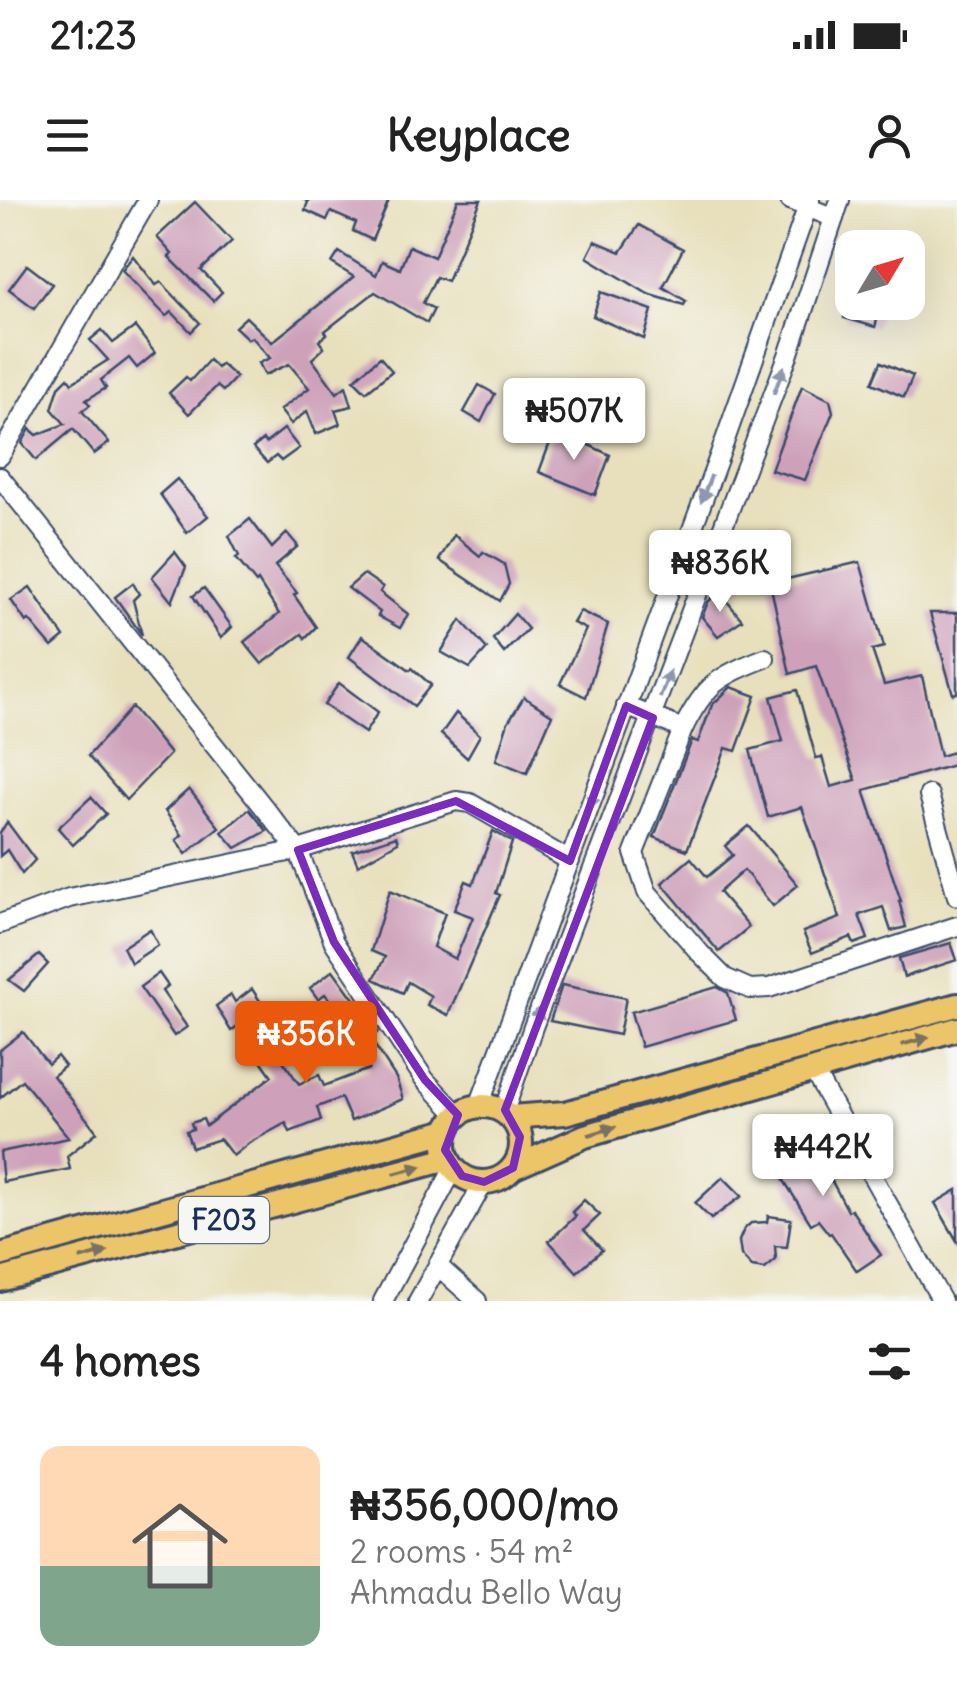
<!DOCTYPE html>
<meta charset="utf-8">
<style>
:root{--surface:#fff;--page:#f6f6f6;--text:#222;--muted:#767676;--accent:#ea580c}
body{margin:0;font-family:Delius,sans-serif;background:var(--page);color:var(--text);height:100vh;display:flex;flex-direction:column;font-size:38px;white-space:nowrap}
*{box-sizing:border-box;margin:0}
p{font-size:32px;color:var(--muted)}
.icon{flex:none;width:55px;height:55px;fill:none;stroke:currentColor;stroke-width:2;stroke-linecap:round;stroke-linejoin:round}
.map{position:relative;height:1101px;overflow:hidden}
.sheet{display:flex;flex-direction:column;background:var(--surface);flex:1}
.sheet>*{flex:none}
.needle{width:65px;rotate:52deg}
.tools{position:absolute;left:835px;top:30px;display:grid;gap:20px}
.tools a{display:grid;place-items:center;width:90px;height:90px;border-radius:20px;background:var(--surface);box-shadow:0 10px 40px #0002;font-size:50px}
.price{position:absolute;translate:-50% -85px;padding:0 22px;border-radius:10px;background:#fff;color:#222;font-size:32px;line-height:65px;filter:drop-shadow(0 2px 5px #0008)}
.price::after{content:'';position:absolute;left:50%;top:60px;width:30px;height:22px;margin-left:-15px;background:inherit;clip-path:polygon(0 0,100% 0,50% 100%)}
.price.selected{background:var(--accent);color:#fff}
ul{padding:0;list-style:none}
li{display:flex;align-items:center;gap:30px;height:250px;padding:0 40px}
li span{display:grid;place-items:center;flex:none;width:280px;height:200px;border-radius:20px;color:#555}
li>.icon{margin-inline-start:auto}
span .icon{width:120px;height:120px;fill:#fffc;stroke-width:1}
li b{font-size:42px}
h2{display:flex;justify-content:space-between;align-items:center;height:120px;padding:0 40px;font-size:42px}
.status{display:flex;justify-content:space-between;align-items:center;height:70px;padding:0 50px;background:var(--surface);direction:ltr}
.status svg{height:28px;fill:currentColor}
header{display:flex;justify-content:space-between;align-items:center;height:130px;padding:0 40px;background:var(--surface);font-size:45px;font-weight:800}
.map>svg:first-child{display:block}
</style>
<div class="status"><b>21:23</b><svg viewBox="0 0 49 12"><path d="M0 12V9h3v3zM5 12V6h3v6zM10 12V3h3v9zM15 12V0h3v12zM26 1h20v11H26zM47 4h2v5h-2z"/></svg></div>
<header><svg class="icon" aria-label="menu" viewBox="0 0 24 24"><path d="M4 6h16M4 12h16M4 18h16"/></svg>Keyplace<svg class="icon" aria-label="person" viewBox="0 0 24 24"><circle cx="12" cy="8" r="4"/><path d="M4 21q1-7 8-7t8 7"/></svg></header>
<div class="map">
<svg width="957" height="1101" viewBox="0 0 957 1101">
<rect width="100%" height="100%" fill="#f6f6f2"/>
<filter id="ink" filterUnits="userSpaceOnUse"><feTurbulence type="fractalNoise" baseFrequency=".01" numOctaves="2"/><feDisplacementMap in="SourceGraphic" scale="20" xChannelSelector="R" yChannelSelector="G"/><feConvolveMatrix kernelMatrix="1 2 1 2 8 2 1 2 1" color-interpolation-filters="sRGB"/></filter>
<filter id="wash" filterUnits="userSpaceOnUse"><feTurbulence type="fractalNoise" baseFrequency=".0048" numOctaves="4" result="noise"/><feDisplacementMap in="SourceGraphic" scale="40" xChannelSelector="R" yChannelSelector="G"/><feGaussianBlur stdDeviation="2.25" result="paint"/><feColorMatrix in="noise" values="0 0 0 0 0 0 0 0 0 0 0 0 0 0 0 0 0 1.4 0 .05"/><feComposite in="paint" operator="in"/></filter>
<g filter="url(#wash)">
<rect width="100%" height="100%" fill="#e8e0bc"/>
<g id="blocks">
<g fill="#cea0ba">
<polygon points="305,0 389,0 372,40 353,31 356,23 331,12 327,20 305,10 308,2"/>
<polygon points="458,0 481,0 447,81 436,77 423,103 434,109 427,123 375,92 325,131 327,134 319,141 324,148 312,159 337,193 346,186 352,206 335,210 340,224 316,234 307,211 291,224 280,210 309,188 289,164 265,175 259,163 270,158 252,137 248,139 235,127 246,117 272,142 354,77 332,63 339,52 376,75 382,61 400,69 409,46 434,57"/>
<polygon points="195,2 232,41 201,70 222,92 213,101 169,57 172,54 157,37"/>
<polygon points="639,25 683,49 663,87 686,101 684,105 648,94 587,57 595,41 621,52"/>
<polygon points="133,56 156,85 161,82 200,123 191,132 172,112 166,116 122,70"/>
<polygon points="27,65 52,84 34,108 9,89"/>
<polygon points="601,92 652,110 644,139 593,116"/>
<polygon points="849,102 882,102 875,127 844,118"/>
<polygon points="135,127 155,153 137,168 129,158 101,180 106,188 86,200 90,205 82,211 109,243 94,254 73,229 36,260 22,243 30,229 37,235 65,224 52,209 59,187 68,178 72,183 108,160 90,140 102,130 113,143"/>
<polygon points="380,157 392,171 366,192 354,180"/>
<polygon points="209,160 217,168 221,164 236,177 223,191 217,186 189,214 169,193 186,177 190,181"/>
<polygon points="881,162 913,176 904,197 872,183"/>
<polygon points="479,185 495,194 481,222 464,212"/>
<polygon points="802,186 830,200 833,212 805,280 771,270"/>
<polygon points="284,229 299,248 281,261 276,256 267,263 253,248 263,240 266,243"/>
<polygon points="555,229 610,255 595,295 539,272"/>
<polygon points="177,279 208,316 187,333 160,294"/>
<polygon points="250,319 272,348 287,333 298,346 275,366 297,393 294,395 316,427 305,438 302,434 262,464 244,442 279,414 258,381 256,383 236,358 239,356 229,336"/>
<polygon points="454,335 480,356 483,352 504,364 509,384 500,401 439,360"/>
<polygon points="175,352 186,367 172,402 152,377"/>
<polygon points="860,362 884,447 872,450 884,485 922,476 940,556 957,551 957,564 864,590 901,701 899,701 906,727 891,731 883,707 859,715 868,739 854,744 851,737 812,753 803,732 840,718 802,607 768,617 750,550 783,541 771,497 797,490 816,558 822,557 831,587 856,580 816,466 790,474 770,383"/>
<polygon points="364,374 383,387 380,392 408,414 400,428 378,416 380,412 348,388"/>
<polygon points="133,383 139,394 133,400 142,435 115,397"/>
<polygon points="30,387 64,437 52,447 29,420 26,422 11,400"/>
<polygon points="204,388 232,427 221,438 193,396"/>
<polygon points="719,391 742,420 718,436 702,417 708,402"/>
<polygon points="580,411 608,424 586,497 560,484 586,429 573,423"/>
<polygon points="930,413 957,413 957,493 953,494"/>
<polygon points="515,414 528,429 504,453 493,439"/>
<polygon points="461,420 487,449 470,468 441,452"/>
<polygon points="362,436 410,470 412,468 431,485 414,506 349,457"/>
<polygon points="339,483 378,512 365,533 324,505"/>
<polygon points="731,487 756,496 736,551 726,548 687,650 654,637 692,540 698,542 712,505"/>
<polygon points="524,497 552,515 527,573 496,560 508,522"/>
<polygon points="132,507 170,554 126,600 88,556"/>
<polygon points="456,513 480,535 467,558 441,534"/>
<polygon points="189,589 219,627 186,654 176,640 182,635 165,611"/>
<polygon points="91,597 106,614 73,645 58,628"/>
<polygon points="249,609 267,631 236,648 222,632"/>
<polygon points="7,622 35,660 22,674 7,650 0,656 0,633"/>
<polygon points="749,626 798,685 773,706 744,670 719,692 749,727 719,752 662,683 691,658 707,677 733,655 725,646"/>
<polygon points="493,631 512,642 496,693 500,695 448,815 427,805 431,796 408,782 403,793 374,779 385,757 371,751 390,690 445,713 433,747 455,759 473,717 454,710 466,681 473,684"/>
<polygon points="396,636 398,642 358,665 352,651"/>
<polygon points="150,729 158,745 131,763 123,747"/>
<polygon points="951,743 957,760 904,777 899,758"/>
<polygon points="39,755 48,764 24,791 9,780"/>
<polygon points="333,770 378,832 370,838 396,878 403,899 351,921 341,898 317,907 321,920 290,932 286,923 249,943 233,956 220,939 192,948 186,931 193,929 191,923 203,919 206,926 272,876 260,859 275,849 299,884 319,875 324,886 369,869 341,825 347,821 325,794 318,799 310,788"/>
<polygon points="159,773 168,786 162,791 187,827 174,836 140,787"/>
<polygon points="562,785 626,798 619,835 550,821"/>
<polygon points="717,787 728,793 736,820 641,847 631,812"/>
<polygon points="252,789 266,810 253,819 251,816 231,831 216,806 231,795 235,802"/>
<polygon points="23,832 48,864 57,856 65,866 53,876 97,932 67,956 70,969 3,982 0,952 69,938 22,880 0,898 0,850"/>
<polygon points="803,928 848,1011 851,1009 881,1055 857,1071 831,1033 829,1034 818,1020 811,1024 770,958 796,941 792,935"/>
<polygon points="723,977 742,996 711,1019 695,1003"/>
<polygon points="957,990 957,1041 935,1003"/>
<polygon points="584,1000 600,1015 584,1030 602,1050 577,1072 549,1041 576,1016 572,1012"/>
<polygon points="768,1016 791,1019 787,1047 775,1046 776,1060 765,1069 752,1067 741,1055 739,1041 744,1029 751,1023 767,1022"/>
</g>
</g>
</g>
<g filter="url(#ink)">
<use href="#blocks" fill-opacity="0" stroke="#3a4a6c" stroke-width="2.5"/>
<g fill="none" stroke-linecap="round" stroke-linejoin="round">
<defs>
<g id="minor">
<polyline points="790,0 834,18"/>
<polyline points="0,256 148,0"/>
<polyline points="0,277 298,650 334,742 425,880 458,915"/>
<polyline points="626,506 683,529 634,653 647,692 700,753 725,778 750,789 769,788 957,726"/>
<path d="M 683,529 C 705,484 719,476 765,458"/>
<polyline points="929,595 957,696"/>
<polyline points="0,724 69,698 298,650 456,601 470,603 570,661"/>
<polyline points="813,870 942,1101"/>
<polyline points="479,906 724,243 810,0"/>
<polyline points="504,912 533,827 789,153 840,0"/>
<polyline points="439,1067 477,1101"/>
<polyline points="383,1101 454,968"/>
<polyline points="418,1101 484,982"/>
</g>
<g id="major">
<circle cx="483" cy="944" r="38"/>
<polyline points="510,917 565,913 957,805"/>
<polyline points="513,968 585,936 957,829"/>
<polyline points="0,1055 447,931"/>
<polyline points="0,1080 448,959"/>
</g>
</defs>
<use href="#minor" stroke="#3a4a6c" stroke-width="22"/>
<use href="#major" stroke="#3a4a6c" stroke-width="28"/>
<use href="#minor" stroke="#fff" stroke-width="18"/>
<use href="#major" stroke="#edc569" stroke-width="22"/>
</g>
<defs><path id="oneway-solid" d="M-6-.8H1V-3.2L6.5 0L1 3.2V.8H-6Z" transform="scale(2.5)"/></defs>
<g fill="#8d97ae">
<use href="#oneway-solid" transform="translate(779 180) rotate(-69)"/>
<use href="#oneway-solid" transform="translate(706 289) rotate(111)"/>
<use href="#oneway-solid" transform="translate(665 484) rotate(-70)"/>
<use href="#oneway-solid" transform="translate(594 595) rotate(110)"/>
<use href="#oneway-solid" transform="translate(536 820) rotate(-69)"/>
</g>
<g fill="#797263">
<use href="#oneway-solid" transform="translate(915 841) rotate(-16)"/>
<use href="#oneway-solid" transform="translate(602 931) rotate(-17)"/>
<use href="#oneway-solid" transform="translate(408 970) rotate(-15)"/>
<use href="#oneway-solid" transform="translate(94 1055) rotate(-15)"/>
</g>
</g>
<path fill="none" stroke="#7b2cbf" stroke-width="8" stroke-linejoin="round" d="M 626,506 L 653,518 L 505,910 L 520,937 L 513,968 L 484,982 L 462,976 L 445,950 L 458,915 L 425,880 L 334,742 L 298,650 L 456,601 L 570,661 Z"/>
<g text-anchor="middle" stroke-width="8" stroke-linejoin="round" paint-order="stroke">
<rect fill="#f6f6f2" stroke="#5d6b8a" stroke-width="2.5" x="179" y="997" width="90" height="46" rx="8"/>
<g font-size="28" font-weight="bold" fill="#1b2f5e">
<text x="224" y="1030">F203</text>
</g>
</g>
</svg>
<div class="tools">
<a><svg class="needle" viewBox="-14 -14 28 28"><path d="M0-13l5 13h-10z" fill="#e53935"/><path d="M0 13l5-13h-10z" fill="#767676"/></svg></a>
</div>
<b class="price" style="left:574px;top:263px">₦507K</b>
<b class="price" style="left:720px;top:415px">₦836K</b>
<b class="price selected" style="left:306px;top:886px">₦356K</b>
<b class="price" style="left:823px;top:999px">₦442K</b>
</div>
<section class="sheet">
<h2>4 homes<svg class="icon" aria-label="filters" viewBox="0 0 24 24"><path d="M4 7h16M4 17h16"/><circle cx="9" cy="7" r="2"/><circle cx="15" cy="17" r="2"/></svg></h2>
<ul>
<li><span style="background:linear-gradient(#ffd9b3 60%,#7fa58c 0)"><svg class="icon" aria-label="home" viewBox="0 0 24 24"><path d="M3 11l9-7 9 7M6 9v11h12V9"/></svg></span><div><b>₦356,000/mo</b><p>2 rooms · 54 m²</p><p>Ahmadu Bello Way</p></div></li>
</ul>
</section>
